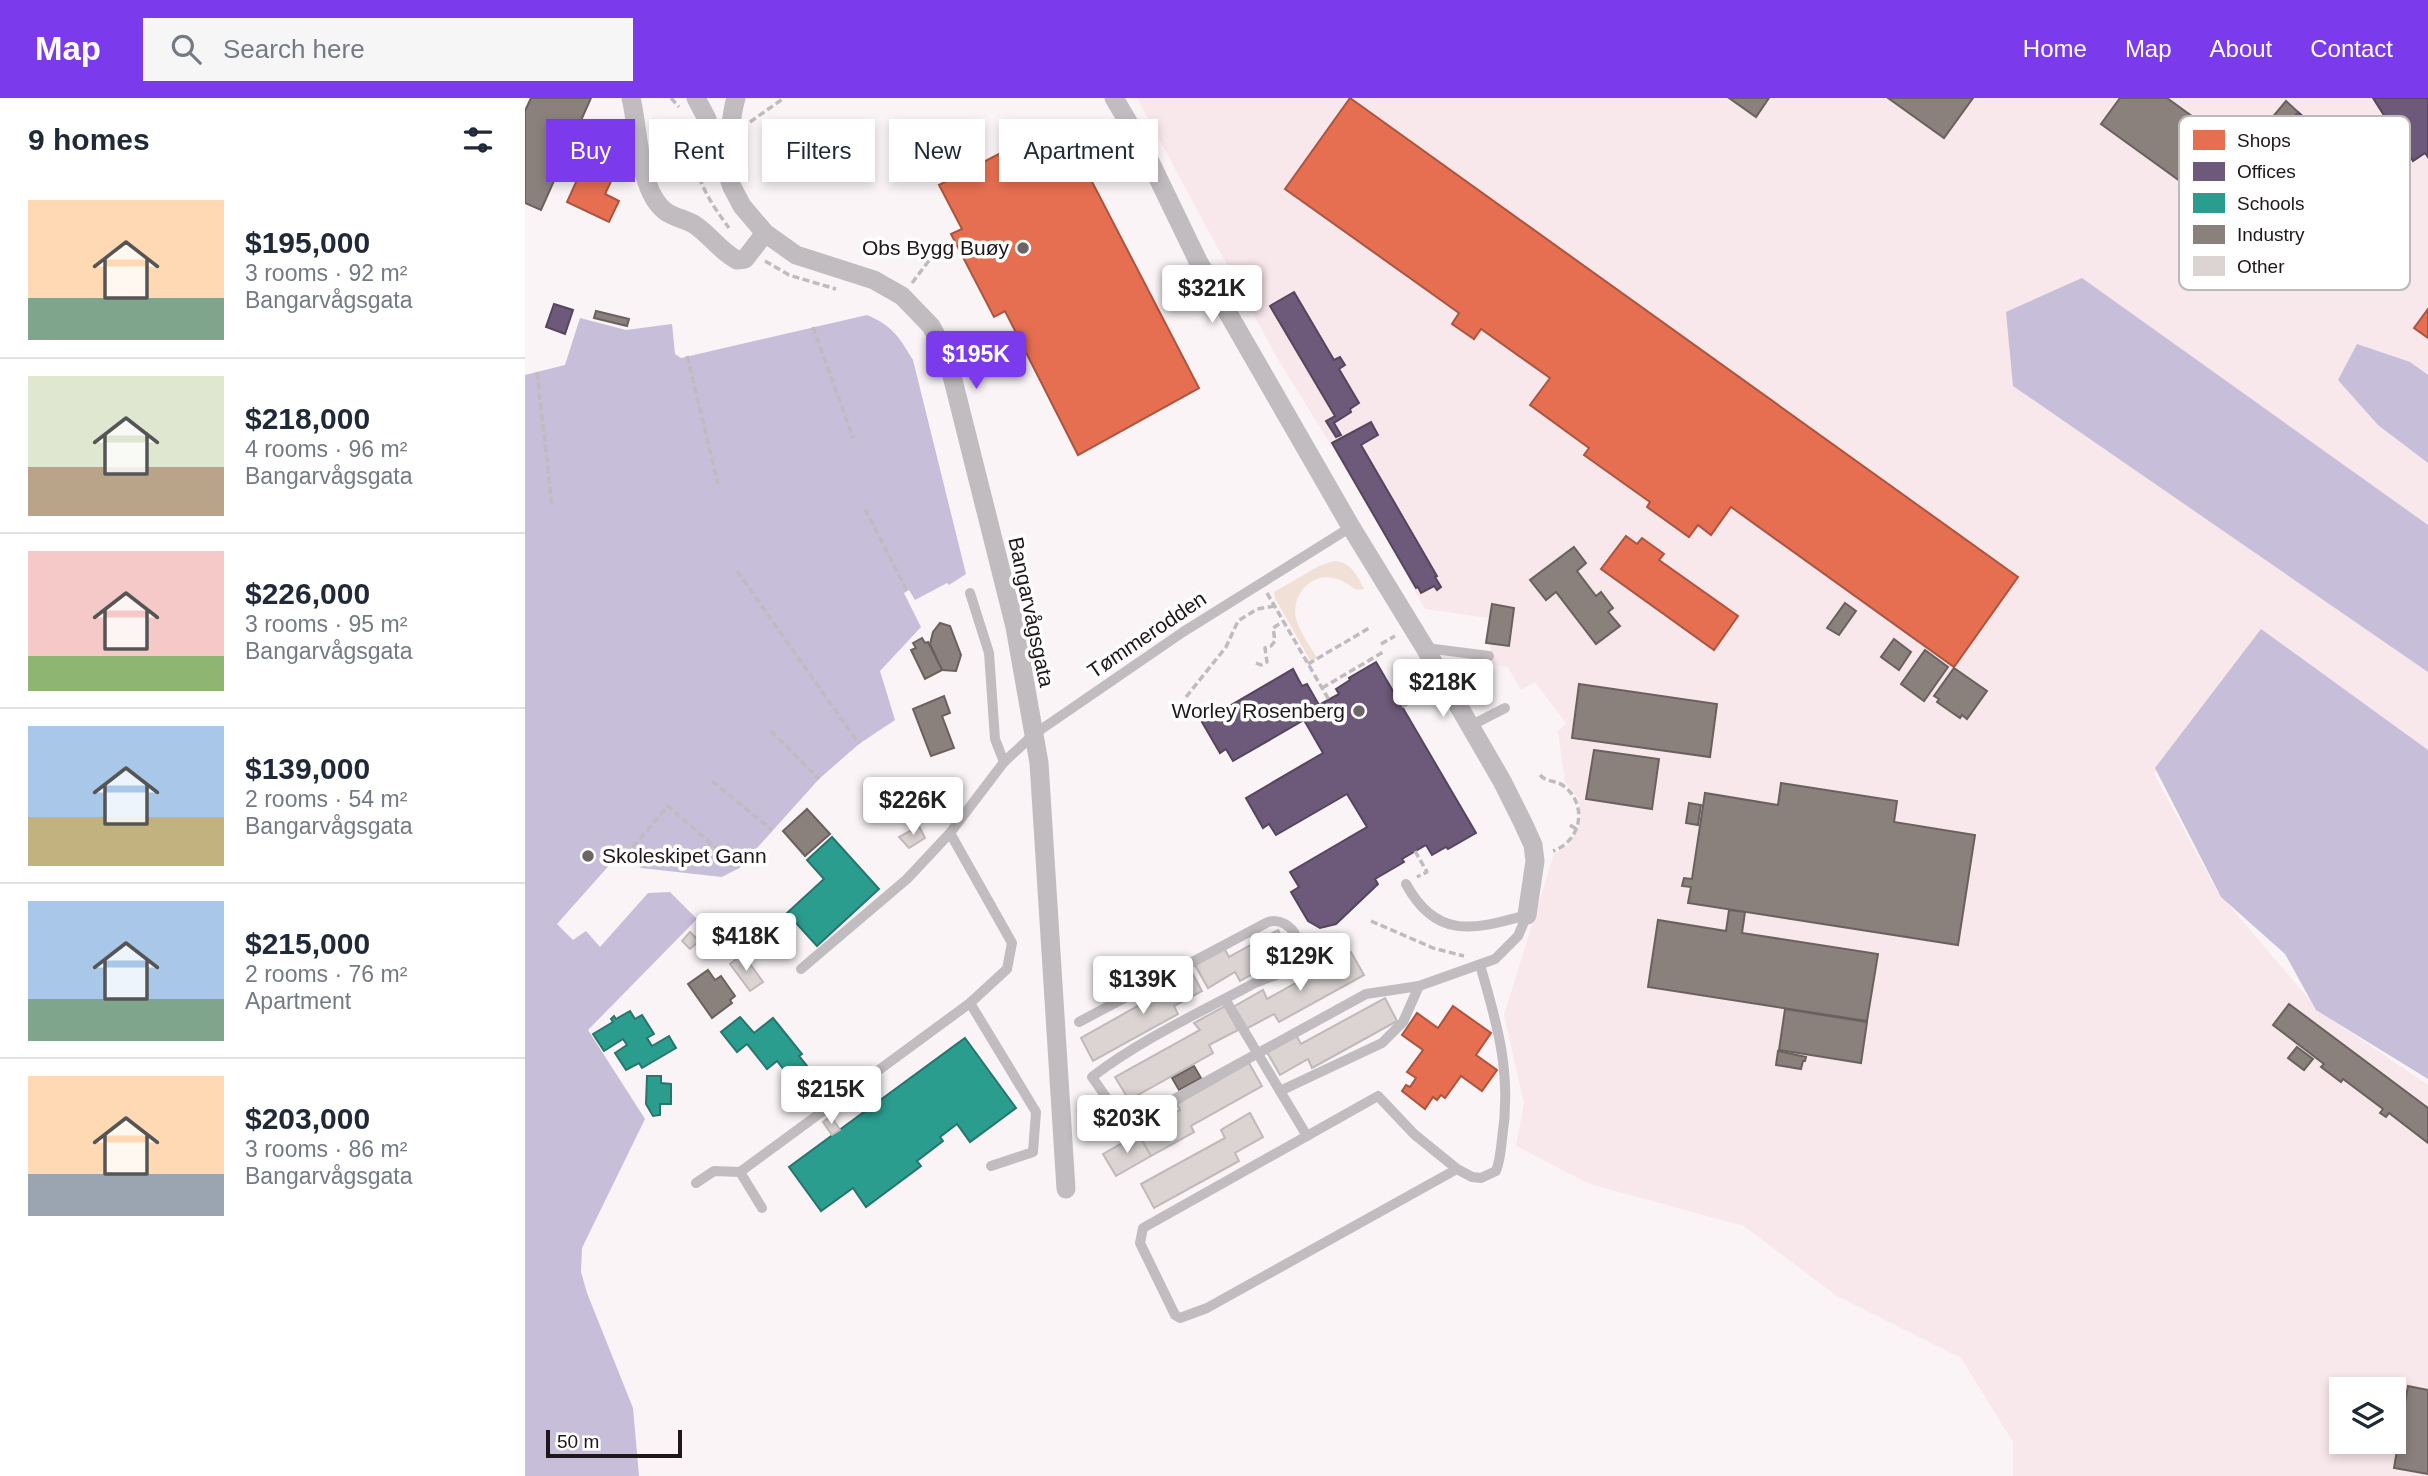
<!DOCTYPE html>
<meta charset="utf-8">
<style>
:root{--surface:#fff;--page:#f6f6f7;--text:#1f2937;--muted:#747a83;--line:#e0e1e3;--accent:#7c3aed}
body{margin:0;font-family:Helvetica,sans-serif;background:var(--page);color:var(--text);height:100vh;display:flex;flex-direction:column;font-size:26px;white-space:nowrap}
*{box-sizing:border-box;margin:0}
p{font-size:23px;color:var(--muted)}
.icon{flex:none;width:38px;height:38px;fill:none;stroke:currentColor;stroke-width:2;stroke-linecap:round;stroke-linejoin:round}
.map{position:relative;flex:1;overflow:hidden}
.drawer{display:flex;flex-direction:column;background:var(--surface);width:525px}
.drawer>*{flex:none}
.banner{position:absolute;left:21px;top:21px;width:665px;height:63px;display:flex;gap:14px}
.controls{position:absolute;left:1804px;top:1279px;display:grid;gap:14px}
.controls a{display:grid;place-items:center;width:77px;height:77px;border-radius:0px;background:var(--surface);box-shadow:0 4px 10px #0003;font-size:35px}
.scale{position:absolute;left:21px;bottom:18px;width:136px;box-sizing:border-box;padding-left:7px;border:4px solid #20171a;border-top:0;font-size:19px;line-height:24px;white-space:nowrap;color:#20171a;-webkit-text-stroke:5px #fff;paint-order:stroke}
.price{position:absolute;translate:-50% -60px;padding:0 16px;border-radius:7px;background:#fff;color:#222;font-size:23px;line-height:46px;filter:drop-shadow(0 2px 4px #0008)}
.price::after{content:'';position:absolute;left:50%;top:42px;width:21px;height:16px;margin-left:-10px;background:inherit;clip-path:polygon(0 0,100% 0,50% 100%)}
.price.current{background:var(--accent);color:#fff}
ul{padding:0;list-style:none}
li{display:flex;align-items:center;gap:21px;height:175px;padding:0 28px}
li+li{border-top:2px solid var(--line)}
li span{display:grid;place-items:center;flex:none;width:196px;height:140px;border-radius:0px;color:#555}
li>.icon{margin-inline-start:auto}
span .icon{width:84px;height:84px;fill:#fffc;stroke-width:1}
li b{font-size:30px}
h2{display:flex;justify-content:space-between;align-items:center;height:84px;padding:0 28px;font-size:30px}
.pill{padding:0 24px;border-radius:0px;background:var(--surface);box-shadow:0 4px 10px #0003;font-size:24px;line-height:63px}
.pill.current{background:var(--accent);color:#fff}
header{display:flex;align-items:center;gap:42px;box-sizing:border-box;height:98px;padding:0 35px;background:var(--accent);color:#fff}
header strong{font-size:33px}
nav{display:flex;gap:38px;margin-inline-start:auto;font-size:24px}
.search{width:490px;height:63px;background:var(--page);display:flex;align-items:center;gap:18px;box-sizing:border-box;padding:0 24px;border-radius:0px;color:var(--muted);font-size:26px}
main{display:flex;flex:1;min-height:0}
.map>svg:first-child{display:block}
</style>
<header>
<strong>Map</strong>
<div class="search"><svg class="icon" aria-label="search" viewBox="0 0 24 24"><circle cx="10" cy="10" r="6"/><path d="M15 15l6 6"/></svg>Search here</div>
<nav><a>Home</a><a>Map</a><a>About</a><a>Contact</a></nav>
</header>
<main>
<section class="drawer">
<h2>9 homes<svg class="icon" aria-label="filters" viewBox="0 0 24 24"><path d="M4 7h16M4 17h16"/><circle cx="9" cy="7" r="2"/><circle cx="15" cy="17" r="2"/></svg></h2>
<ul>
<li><span style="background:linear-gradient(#ffd9b3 70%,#7fa58c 0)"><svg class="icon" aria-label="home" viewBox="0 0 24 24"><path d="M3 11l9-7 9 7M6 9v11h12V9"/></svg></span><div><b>$195,000</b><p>3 rooms · 92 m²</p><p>Bangarvågsgata</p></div></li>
<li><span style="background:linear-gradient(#dfe7d0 65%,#b9a48a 0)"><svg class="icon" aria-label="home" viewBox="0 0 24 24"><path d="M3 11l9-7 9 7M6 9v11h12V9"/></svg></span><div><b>$218,000</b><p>4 rooms · 96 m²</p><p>Bangarvågsgata</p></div></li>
<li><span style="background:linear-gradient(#f6c9c9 75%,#8fb573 0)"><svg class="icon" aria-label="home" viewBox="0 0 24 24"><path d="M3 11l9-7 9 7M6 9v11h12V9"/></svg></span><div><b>$226,000</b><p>3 rooms · 95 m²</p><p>Bangarvågsgata</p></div></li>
<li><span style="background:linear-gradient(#a9c7e8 65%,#c2b280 0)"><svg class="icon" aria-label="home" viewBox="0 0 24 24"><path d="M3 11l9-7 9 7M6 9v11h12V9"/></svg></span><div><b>$139,000</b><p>2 rooms · 54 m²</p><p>Bangarvågsgata</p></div></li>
<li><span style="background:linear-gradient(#a9c7e8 70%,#7fa58c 0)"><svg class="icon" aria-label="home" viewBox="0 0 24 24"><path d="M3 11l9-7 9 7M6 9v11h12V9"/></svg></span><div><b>$215,000</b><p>2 rooms · 76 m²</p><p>Apartment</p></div></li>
<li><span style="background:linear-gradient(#ffd9b3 70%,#9aa5b1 0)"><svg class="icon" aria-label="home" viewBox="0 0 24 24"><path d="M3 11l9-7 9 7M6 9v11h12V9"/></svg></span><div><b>$203,000</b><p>3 rooms · 86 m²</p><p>Bangarvågsgata</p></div></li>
</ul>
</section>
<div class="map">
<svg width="1903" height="1378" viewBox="0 0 1903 1378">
<rect width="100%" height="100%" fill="#faf4f6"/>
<path fill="#f8e7eb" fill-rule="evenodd" d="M 612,0 L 1903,0 L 1903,654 L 1739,537 L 1629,676 L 1692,793 L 1794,913 L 1903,987 L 1903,1378 L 1488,1378 L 1488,1344 L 1436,1260 L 1312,1198 L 1219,1128 L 1065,1086 L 991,1048 L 999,1005 L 979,917 L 1029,756 L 1044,747 L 1056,724 L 1054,701 L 1040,684 L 1033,634 L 1041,625 L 1010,584 L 996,592 L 983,569 L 963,566 L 966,546 L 961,545 L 964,520 L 900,511 L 843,407 L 751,258 ZM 1816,1292 L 1869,1292 L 1869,1344 L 1816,1344 Z"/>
<path fill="#f0e0d6" d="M 809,463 C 826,464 832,477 839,491 L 832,492 C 824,488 818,481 808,480 C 784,475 766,499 771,521 C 775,535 785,548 792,560 L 786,564 L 750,500 L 749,494 L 794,468 Z"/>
<g fill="#c7beda">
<polygon points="1557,180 1903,427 1903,574 1488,288 1481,214"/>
<path d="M 342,217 C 368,228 374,239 388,262 L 441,476 L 424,487 L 422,485 L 390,502 L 384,492 L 379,495 L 396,529 L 355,573 L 370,622 L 334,646 L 294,681 L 214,770 L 197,779 L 116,770 L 96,754 L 32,826 L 48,842 L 61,833 L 75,849 L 123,795 L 145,794 L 172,821 L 63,932 L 120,1021 L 57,1150 L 56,1174 L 62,1195 L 108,1310 L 114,1378 L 0,1378 L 0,277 L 40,267 L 55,220 L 101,232 L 147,226 L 150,256 L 156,260 Z"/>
<polygon points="1832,246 1885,264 1903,277 1903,365 1853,327 1813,282"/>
<polygon points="1736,531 1903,652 1903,981 1791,912 1760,856 1696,799 1630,670"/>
</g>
<g fill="#e76f51" stroke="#ab5540" stroke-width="2">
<polygon points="825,0 1493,479 1429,569 1206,409 1186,437 1173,427 1164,439 1122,409 1125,404 1059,357 1064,350 1005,307 1025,280 956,231 949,241 927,226 934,215 760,91"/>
<polygon points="536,24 674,290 553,357 480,213 469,219 426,136 437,131 414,87"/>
<polygon points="71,40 100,54 80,96 94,103 84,124 42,104"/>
<polygon points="1903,211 1903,240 1889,230"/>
<polygon points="1101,438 1112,446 1117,440 1139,456 1134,462 1213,518 1189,552 1076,471"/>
<polygon points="928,908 966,935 951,957 972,972 957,993 936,978 920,1000 916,997 912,1002 908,999 900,1011 877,993 881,987 885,989 891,980 882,974 898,952 877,937 892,915 913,930"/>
</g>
<g fill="#6d597a" stroke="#56455d" stroke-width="2">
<polygon points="1848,0 1903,0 1903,59 1900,55 1888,63"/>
<polygon points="1773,14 1879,106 1864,123 1758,32"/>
<polygon points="769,194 809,262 815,259 820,267 814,271 834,305 825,311 826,314 809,325 816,337 811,339 801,323 810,318 745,208"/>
<polygon points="29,206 48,212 40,236 21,229"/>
<polygon points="846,324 853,337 836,347 912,478 910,479 916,489 912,492 909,488 896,495 893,489 891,490 807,345"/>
<polygon points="851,564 951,735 923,751 921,749 907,757 901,747 877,761 879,764 850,781 853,786 811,826 795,830 783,823 766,794 774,789 765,774 842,729 822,696 751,737 744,726 738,730 721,700 798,655 779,622 708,663 701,651 695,655 677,624 768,571 777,588 782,586 794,607 814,596 811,591 825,582 824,580"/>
</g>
<g fill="#2a9d8f" stroke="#27756c" stroke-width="2">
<polygon points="307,739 354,791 292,848 262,815 299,781 282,762"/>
<polygon points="105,913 110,921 117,917 129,936 122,940 127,948 144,938 151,950 117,970 114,965 101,972 90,955 102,947 98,941 79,953 68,936 88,924 86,921 89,918 91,921"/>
<polygon points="215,919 229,935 248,920 277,956 274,958 283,969 267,982 252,963 242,971 222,946 212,954 196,934"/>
<polygon points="440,940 491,1010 445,1044 432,1026 415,1039 418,1043 392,1063 396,1068 341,1109 328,1090 296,1113 264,1069"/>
<polygon points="122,978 136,978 136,985 146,986 146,1006 135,1006 135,1017 128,1018 121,1006"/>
</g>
<g fill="#8a817c" stroke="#6a615f" stroke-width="2">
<polygon points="6,0 66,0 16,112 0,105 0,13"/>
<polygon points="1204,0 1244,0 1231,19"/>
<polygon points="1363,0 1448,0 1419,40"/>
<polygon points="1595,0 1642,0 1704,45 1711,35 1775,81 1768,91 1774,95 1767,105 1761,101 1733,139 1731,138 1725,147 1663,103 1670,94 1576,26"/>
<polygon points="1761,3 1773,14 1758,32 1746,21"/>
<polygon points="71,213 104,221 102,228 69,220"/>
<polygon points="1049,449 1061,465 1052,473 1071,498 1076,494 1088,510 1083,514 1095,528 1071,546 1031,494 1021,502 1005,482"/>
<polygon points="1320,505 1331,513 1314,537 1302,530"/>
<polygon points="967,506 989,510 984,548 961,545"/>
<polygon points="415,525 425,528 436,557 431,573 417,572 405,546 408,534"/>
<polygon points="397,540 400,545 403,544 417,572 400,581 386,552 391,550 388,545"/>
<polygon points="1369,541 1386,554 1374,572 1356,559"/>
<polygon points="1400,552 1423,569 1399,603 1376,586"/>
<polygon points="1429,570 1462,593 1442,621 1437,617 1435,620 1412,604 1414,601 1409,598"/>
<polygon points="1054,586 1192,606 1185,659 1047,640"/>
<polygon points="419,598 425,615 417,618 429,650 406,658 388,611"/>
<polygon points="1069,652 1134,661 1127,711 1061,701"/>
<polygon points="1256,685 1372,703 1369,724 1450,737 1433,847 1163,805 1166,789 1157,788 1159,780 1167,781 1180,695 1253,707"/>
<polygon points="1164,705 1176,707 1173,727 1161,725"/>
<polygon points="282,711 305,736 280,758 258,733"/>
<polygon points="1204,812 1220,814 1217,835 1353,856 1342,923 1123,889 1133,822 1201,833"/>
<polygon points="183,872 190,882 196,878 210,898 205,902 207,905 187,920 163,886"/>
<polygon points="1764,906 1903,1010 1903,1045 1864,1015 1861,1019 1855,1015 1858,1011 1818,981 1816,984 1796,969 1799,966 1748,927"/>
<polygon points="1260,911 1342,924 1336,965 1254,952"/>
<polygon points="1772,949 1788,961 1779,972 1763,960"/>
<polygon points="1253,953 1281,959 1280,963 1278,963 1276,971 1251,967"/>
<polygon points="669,968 676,980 654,992 647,980"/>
<polygon points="1883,1288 1903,1292 1903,1376 1869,1370"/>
</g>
<g fill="#dbd4d3" stroke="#c0b9b9" stroke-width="2">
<polygon points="394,728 400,740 384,750 374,739"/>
<polygon points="753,832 765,855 715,883 710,874 683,890 670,867 699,850 704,859"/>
<polygon points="165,834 174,843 165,851 157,843"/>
<polygon points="826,854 839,877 754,924 749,916 721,931 708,909 738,892 742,901"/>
<polygon points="218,856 238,884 225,893 205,866"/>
<polygon points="664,869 677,893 649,908 653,916 568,963 556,940 639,893 635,885"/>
<polygon points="860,900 872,923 787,970 783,961 755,977 742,954 771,937 776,946"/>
<polygon points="700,908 713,932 684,947 688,955 604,1002 590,979 675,932 669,925"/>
<polygon points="724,965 737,988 666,1028 669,1034 626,1058 613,1036 655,1012 652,1006"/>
<polygon points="725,1015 738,1039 710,1055 714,1063 629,1110 616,1086 700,1040 696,1032"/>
<polygon points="306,1018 315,1032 307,1037 298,1024"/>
<polygon points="613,1036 626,1058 591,1078 578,1056"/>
</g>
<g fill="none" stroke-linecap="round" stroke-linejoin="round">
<g stroke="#c0bbbe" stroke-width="3.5" stroke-dasharray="7 3.5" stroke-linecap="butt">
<polyline points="146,0 154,9"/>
<path d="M 127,22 C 162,37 143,52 161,78 L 165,80 L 171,75"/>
<polyline points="225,24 259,0"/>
<path d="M 170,59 C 173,87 188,108 204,130"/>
<polyline points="240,163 264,177 311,191"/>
<polyline points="387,185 412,152 430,144"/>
<polyline points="288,229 328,340"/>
<polyline points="162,258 193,386"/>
<polyline points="12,274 27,407"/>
<polyline points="340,411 382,493"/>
<polyline points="212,473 334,646"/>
<polyline points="742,495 804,602"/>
<polyline points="856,546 870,538"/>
<polyline points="731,565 736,567 742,564 740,550 746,548 750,543 748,530 759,523"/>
<polyline points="783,566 846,529"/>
<polyline points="797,590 860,553"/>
<polyline points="661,599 701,549 713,523 732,511 750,508"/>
<polyline points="877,609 888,602"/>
<polyline points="246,633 294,681"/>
<path d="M 1015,677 C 1022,685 1033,682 1040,689 C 1063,708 1056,743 1028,753"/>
<polyline points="187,683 247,732"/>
<polyline points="1045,727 1053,732"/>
<polyline points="890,753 902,774 892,779"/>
<polyline points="101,757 143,708 214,770"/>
<polyline points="846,823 908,850 939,858"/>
</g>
<g stroke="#c1bcc0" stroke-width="10">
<polyline points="422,258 464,243"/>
<polyline points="445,495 464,555 470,641 479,664"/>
<polyline points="901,550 964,558"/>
<polyline points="945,628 980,610"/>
<path d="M 881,786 C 912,843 950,831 1002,817"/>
<polyline points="276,871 382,781 425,735 479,664 508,637 658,534 826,429"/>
<polyline points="700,901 782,1038"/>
<polyline points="445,905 511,1014 508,1054 466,1068"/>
<path d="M 554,924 L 743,824 C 767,817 787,854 766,870 C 754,878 738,880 726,887 C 672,916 615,942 567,979 L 590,1012 L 608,1020 L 635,1009 L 841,896 L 894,888 L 970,861 L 993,838 L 1002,817"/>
<polyline points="755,993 857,945 878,924 894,888"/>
<path d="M 932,1071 L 682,1210 L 655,1220 L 650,1217 L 615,1145 L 618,1130 L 853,998 L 889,1036 L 932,1071 L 947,1079 L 956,1080 L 971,1073 C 975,1063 976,1052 977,1041 C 987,977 973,928 955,867"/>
<polyline points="215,1074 237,1110"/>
<polyline points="171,1085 189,1073 215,1074 445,905 482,871 487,845 425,735"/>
</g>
<g stroke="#c1bcc0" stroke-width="19">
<path d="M 106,0 C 114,32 113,92 140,113 C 149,120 161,121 170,127 C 185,137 195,153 212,162 L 220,161 L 240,135"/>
<polyline points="171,0 182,21 190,57 200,69 207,89 217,108 240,135 271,157 349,182 377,198 406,228 422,258 490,529 514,665 541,1091"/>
<polyline points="589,0 619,51 673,163 826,429 900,550 977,683 998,725 1008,747 1010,763 1002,817"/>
<path d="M 200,69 C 206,46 204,22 211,0"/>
</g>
</g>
<g fill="#6c6467" stroke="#fff" stroke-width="2.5">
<circle cx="498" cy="150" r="7"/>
<circle cx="834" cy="613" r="7"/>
<circle cx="63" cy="758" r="7"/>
</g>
<g text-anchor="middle" stroke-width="7" stroke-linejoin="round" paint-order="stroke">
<g font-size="21" fill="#20171a" stroke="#fff" text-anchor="end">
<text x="484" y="157">Obs Bygg Buøy</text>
<text x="820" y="620">Worley Rosenberg</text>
<text x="77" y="765" text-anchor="start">Skoleskipet Gann</text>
</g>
<g font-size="21" fill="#20171a" stroke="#fff">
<text transform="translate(506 514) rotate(78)" y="7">Bangarvågsgata</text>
<text transform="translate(622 537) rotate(-34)" y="7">Tømmerodden</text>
</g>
</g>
<rect x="1654" y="18" width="231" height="174" rx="10" fill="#fff" stroke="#bcb9ba" stroke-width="2"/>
<rect x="1668" y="32" width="32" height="20" fill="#e76f51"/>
<rect x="1668" y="64" width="32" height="19" fill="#6d597a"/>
<rect x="1668" y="95" width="32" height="20" fill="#2a9d8f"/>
<rect x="1668" y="127" width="32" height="19" fill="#8a817c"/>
<rect x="1668" y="158" width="32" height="20" fill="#dbd4d3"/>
<g font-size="19" fill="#20171a">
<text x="1712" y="49">Shops</text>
<text x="1712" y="80">Offices</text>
<text x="1712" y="112">Schools</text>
<text x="1712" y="143">Industry</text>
<text x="1712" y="175">Other</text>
</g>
</svg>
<div class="controls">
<a><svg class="icon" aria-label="layers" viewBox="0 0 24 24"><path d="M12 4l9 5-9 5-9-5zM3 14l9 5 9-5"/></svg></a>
</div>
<div class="scale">50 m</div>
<b class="price" style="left:687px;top:227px">$321K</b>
<b class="price current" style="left:451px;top:293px">$195K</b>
<b class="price" style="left:918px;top:621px">$218K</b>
<b class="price" style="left:388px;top:739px">$226K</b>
<b class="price" style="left:221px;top:875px">$418K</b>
<b class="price" style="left:775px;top:895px">$129K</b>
<b class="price" style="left:618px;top:918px">$139K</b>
<b class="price" style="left:306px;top:1028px">$215K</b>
<b class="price" style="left:602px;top:1057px">$203K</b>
<div class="banner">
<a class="pill current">Buy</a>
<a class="pill">Rent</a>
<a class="pill">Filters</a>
<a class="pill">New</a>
<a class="pill">Apartment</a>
</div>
</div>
</main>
